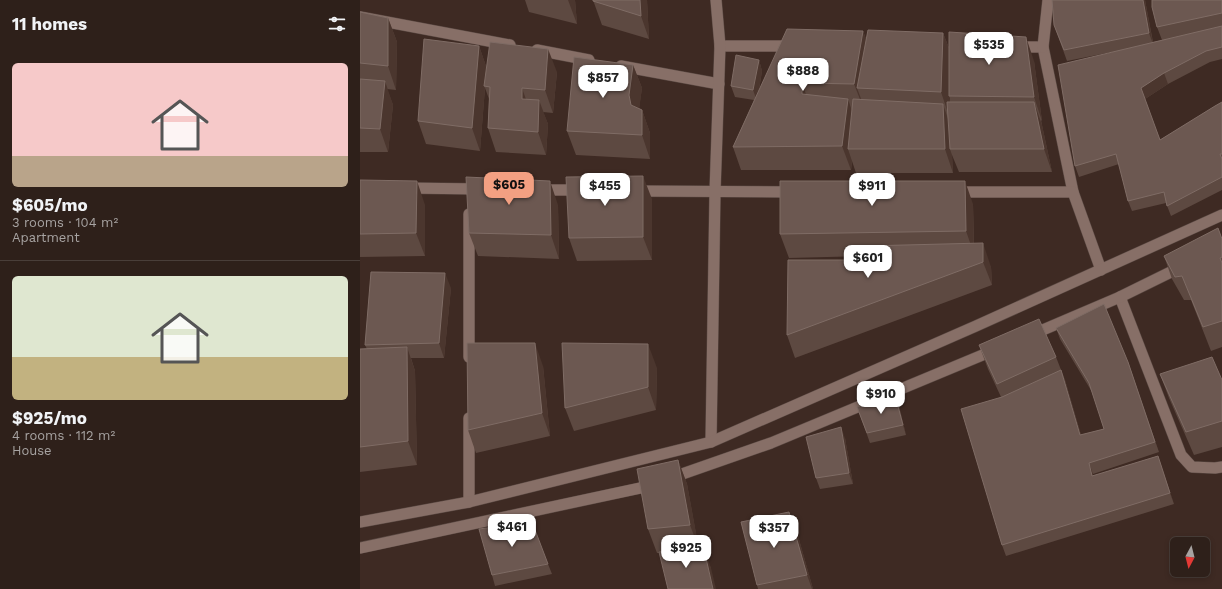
<!DOCTYPE html>
<meta charset="utf-8">
<style>
:root{--surface:#2e201a;--page:#362823;--text:#f1f3f6;--muted:#a7a3a2;--line:#493e39;--accent:#f3a082}
body{margin:0;font-family:"Work Sans",sans-serif;background:var(--page);color:var(--text);height:100vh;display:flex;flex-direction:column;font-size:15px;white-space:nowrap}
*{box-sizing:border-box;margin:0}
p{font-size:13px;color:var(--muted)}
.icon{flex:none;width:22px;height:22px;fill:none;stroke:currentColor;stroke-width:2;stroke-linecap:round;stroke-linejoin:round}
.map{position:relative;flex:1;overflow:hidden}
.sheet{display:flex;flex-direction:column;background:var(--surface);width:360px}
.sheet>*{flex:none}
.needle{width:26px;rotate:187deg}
.controls{position:absolute;left:810px;top:537px;display:grid;gap:8px}
.controls a{display:grid;place-items:center;width:40px;height:40px;border-radius:6px;background:var(--surface);box-shadow:0 2px 6px #0003,0 0 0 1px var(--line);font-size:20px}
.price{position:absolute;translate:-50% -34px;padding:0 9px;border-radius:8px;background:#fff;color:#222;font-size:13px;line-height:26px;filter:drop-shadow(0 1px 2px #0008)}
.price::after{content:'';position:absolute;left:50%;top:24px;width:12px;height:9px;margin-left:-6px;background:inherit;clip-path:polygon(0 0,100% 0,50% 100%)}
.price.current{background:var(--accent);color:#111}
ul{padding:0;list-style:none}
li{display:grid;align-content:center;gap:8px;height:212px;padding:0 12px}
li+li{border-top:1px solid var(--line)}
li span{display:grid;place-items:center;height:124px;border-radius:6px;color:#555}
li>.icon{margin-inline-start:auto}
span .icon{width:72px;height:72px;fill:#fffc;stroke-width:1}
li b{font-size:17px}
h2{display:flex;justify-content:space-between;align-items:center;height:48px;padding:0 12px;font-size:17px}
main{display:flex;flex:1;min-height:0}
.map>svg:first-child{display:block}
</style>
<main>
<section class="sheet">
<h2>11 homes<svg class="icon" aria-label="filters" viewBox="0 0 24 24"><path d="M4 7h16M4 17h16"/><circle cx="9" cy="7" r="2"/><circle cx="15" cy="17" r="2"/></svg></h2>
<ul>
<li><span style="background:linear-gradient(#f6c9c9 75%,#b9a48a 0)"><svg class="icon" aria-label="home" viewBox="0 0 24 24"><path d="M3 11l9-7 9 7M6 9v11h12V9"/></svg></span><div><b>$605/mo</b><p>3 rooms · 104 m²</p><p>Apartment</p></div></li>
<li><span style="background:linear-gradient(#dfe7d0 65%,#c2b280 0)"><svg class="icon" aria-label="home" viewBox="0 0 24 24"><path d="M3 11l9-7 9 7M6 9v11h12V9"/></svg></span><div><b>$925/mo</b><p>4 rooms · 112 m²</p><p>House</p></div></li>
</ul>
</section>
<div class="map">
<svg width="862" height="589" viewBox="0 0 862 589">
<rect width="100%" height="100%" fill="#3e2a23"/>
<g fill="none" stroke-linecap="round" stroke-linejoin="round">
<defs>
<g id="minor">
<polyline points="0,17 150,45"/>
<polyline points="360,46 435,46"/>
<polyline points="656,47 683,47 713,192"/>
<polyline points="683,47 688,0"/>
<polyline points="177,50 229,60"/>
<polyline points="261,66 359,84"/>
<polyline points="44,188 121,189"/>
<polyline points="178,190 221,190"/>
<polyline points="274,191 435,192"/>
<polyline points="594,192 713,192 741,270"/>
<polyline points="109,214 109,357"/>
<polyline points="760,297 821,455 832,467 855,468 862,467"/>
<polyline points="109,418 109,502"/>
<polyline points="351,442 355,192 360,46 356,0"/>
</g>
<g id="tertiary">
<polyline points="671,335 760,297 823,266"/>
<polyline points="0,522 109,502 351,442 616,326 862,215"/>
<polyline points="0,548 285,487 411,443 637,349"/>
</g>
</defs>
<use href="#minor" stroke="#5a4943" stroke-width="12"/>
<use href="#tertiary" stroke="#5a4943" stroke-width="12"/>
<use href="#minor" stroke="#876f67" stroke-width="11"/>
<use href="#tertiary" stroke="#876f67" stroke-width="11"/>
</g>
<g fill="#5d4941">
<polygon points="165,0 215,0 217,24 169,12"/>
<polygon points="233,0 287,0 289,39 242,25"/>
<polygon points="785,0 793,42 802,40 797,27 862,0 862,59 850,62 808,84 785,99 800,140 862,102 862,190 811,216 806,203 772,211 768,201 759,164 719,177 715,166 752,52 707,61 694,25"/>
<polygon points="0,12 28,18 37,42 36,90 27,89 33,105 28,152 0,152"/>
<polygon points="503,31 506,39 583,33 589,48 674,61 682,121 681,120 682,125 692,172 599,172 592,155 593,173 496,173 492,161 491,170 381,170 373,147 394,100 375,97 371,86 399,60 402,71 399,90"/>
<polygon points="119,46 127,69 197,72 193,113 183,112 188,124 186,155 136,152 128,128 129,99 125,88 120,151 66,144 58,121"/>
<polygon points="273,65 282,88 279,108 282,110 290,133 290,159 216,155 207,131"/>
<polygon points="0,180 65,205 65,256 0,257"/>
<polygon points="292,199 292,260 217,261 209,238"/>
<polygon points="613,204 614,243 631,267 632,285 435,358 427,335 506,260 506,256 429,258 420,234"/>
<polygon points="198,205 199,259 118,256 109,233"/>
<polygon points="862,239 862,347 851,351 831,300 824,300 812,279 804,256"/>
<polygon points="91,288 84,358 51,358 55,371 57,465 0,472 0,349 7,349 5,345"/>
<polygon points="696,328 768,362 799,452 733,474 733,476 798,456 814,504 646,556 642,545 641,397 628,369 619,345 696,357 705,380 721,435 744,429 732,392 700,339"/>
<polygon points="183,366 190,436 116,453 108,430"/>
<polygon points="297,368 296,410 214,431 205,408"/>
<polygon points="800,374 862,380 862,447 834,455 809,398"/>
<polygon points="539,406 546,435 510,443 497,407"/>
<polygon points="485,438 493,484 460,489 456,478"/>
<polygon points="318,460 327,484 338,545 351,568 299,553 297,553 288,529"/>
<polygon points="438,536 453,589 398,589 397,585"/>
<polygon points="188,564 192,574 135,586 132,575"/>
</g>
<g fill="#4b362e">
<polygon points="208,0 215,0 217,24"/>
<polygon points="280,0 287,0 289,39 281,16"/>
<polygon points="783,0 785,0 793,44 789,33"/>
<polygon points="28,18 37,42 36,90 28,66"/>
<polygon points="503,31 512,54 497,88 503,104 503,107 494,84"/>
<polygon points="583,33 592,56 589,96 590,98 589,116 581,92"/>
<polygon points="666,37 674,61 682,121 674,97"/>
<polygon points="119,46 127,69 124,86 125,88 120,151 112,128"/>
<polygon points="188,49 197,72 193,113 185,90"/>
<polygon points="399,60 402,71 397,101 393,90"/>
<polygon points="273,65 282,88 278,118 271,105 269,95"/>
<polygon points="804,73 808,84 785,99 781,88"/>
<polygon points="25,81 33,105 28,152 20,129"/>
<polygon points="442,83 450,106 442,94"/>
<polygon points="162,88 170,111 162,99"/>
<polygon points="488,99 496,123 488,149 492,161 491,170 482,146"/>
<polygon points="179,100 188,124 186,155 178,132"/>
<polygon points="674,102 682,125 692,172 684,149"/>
<polygon points="583,104 591,128 590,149 592,155 593,173 585,149"/>
<polygon points="282,110 290,133 290,159 282,135"/>
<polygon points="283,176 292,199 292,260 283,237"/>
<polygon points="57,181 65,205 65,256 56,233"/>
<polygon points="190,181 198,205 199,259 191,235"/>
<polygon points="605,181 613,204 614,254 606,231"/>
<polygon points="623,243 631,267 632,285 623,262"/>
<polygon points="85,273 91,288 84,358 79,343"/>
<polygon points="175,343 183,366 190,436 182,413"/>
<polygon points="288,344 297,368 296,410 288,387"/>
<polygon points="47,347 55,371 57,465 48,441"/>
<polygon points="701,370 705,380 724,445 720,435"/>
<polygon points="535,395 539,406 546,435 543,425"/>
<polygon points="481,427 485,438 493,484 489,473"/>
<polygon points="798,456 802,467 814,504 810,493"/>
<polygon points="318,460 327,484 339,549 330,525"/>
<polygon points="729,463 733,474 736,487 732,476"/>
<polygon points="429,512 438,536 453,589 452,589 447,575"/>
<polygon points="343,545 351,568 356,589 353,589"/>
</g>
<g fill="#6c5851" stroke="#7f6c65">
<polygon points="233,0 280,0 281,16 233,1"/>
<polygon points="692,0 783,0 789,33 704,50 694,25"/>
<polygon points="792,0 862,0 862,13 797,27 792,7"/>
<polygon points="0,12 28,18 28,66 0,63"/>
<polygon points="862,26 862,47 846,51 804,73 781,88 800,140 855,106 862,102 862,154 860,154 862,159 862,177 807,206 804,192 768,201 756,154 715,166 698,65"/>
<polygon points="427,29 503,31 494,84 442,83 442,94 488,99 482,146 373,147"/>
<polygon points="508,30 583,33 581,92 497,88"/>
<polygon points="589,32 666,37 674,97 589,96"/>
<polygon points="64,39 119,46 112,128 58,121"/>
<polygon points="130,42 188,49 185,90 162,88 162,99 179,100 178,132 128,128 130,87 124,86"/>
<polygon points="376,55 399,60 393,90 371,86"/>
<polygon points="214,57 273,65 269,95 271,105 282,110 282,135 207,131"/>
<polygon points="0,79 25,81 20,129 0,128"/>
<polygon points="493,99 583,104 585,149 488,149"/>
<polygon points="587,102 674,102 684,149 590,149"/>
<polygon points="283,176 283,237 209,238 206,177"/>
<polygon points="106,177 190,181 191,235 109,233"/>
<polygon points="0,180 57,181 56,233 0,234"/>
<polygon points="420,181 605,181 606,231 420,234"/>
<polygon points="858,228 862,239 862,257 860,258 862,263 862,321 843,327 822,276 815,277 804,256"/>
<polygon points="623,243 623,262 427,335 428,260 506,260 506,246"/>
<polygon points="11,272 85,273 79,343 5,345"/>
<polygon points="744,304 768,362 795,442 729,463 732,476 798,456 810,493 642,545 601,409 642,397 701,370 720,435 744,429 729,383 696,328"/>
<polygon points="679,319 696,357 637,384 619,345"/>
<polygon points="107,343 175,343 182,413 108,430"/>
<polygon points="202,343 288,344 288,387 205,408"/>
<polygon points="47,347 48,441 0,447 0,349"/>
<polygon points="852,357 862,380 862,421 826,432 800,374"/>
<polygon points="535,395 543,425 507,433 497,407"/>
<polygon points="481,427 489,473 456,478 446,437"/>
<polygon points="318,460 330,525 288,529 277,469"/>
<polygon points="429,512 447,575 397,585 381,522"/>
<polygon points="172,522 188,564 132,575 119,529"/>
<polygon points="343,545 353,589 308,589 299,552"/>
</g>
</svg>
<div class="controls">
<a><svg class="needle" viewBox="-14 -14 28 28"><path d="M0-13l5 13h-10z" fill="#e53935"/><path d="M0 13l5-13h-10z" fill="#a7a3a2"/></svg></a>
</div>
<b class="price" style="left:629px;top:66px">$535</b>
<b class="price" style="left:443px;top:92px">$888</b>
<b class="price" style="left:243px;top:99px">$857</b>
<b class="price current" style="left:149px;top:206px">$605</b>
<b class="price" style="left:245px;top:207px">$455</b>
<b class="price" style="left:512px;top:207px">$911</b>
<b class="price" style="left:508px;top:279px">$601</b>
<b class="price" style="left:521px;top:415px">$910</b>
<b class="price" style="left:152px;top:548px">$461</b>
<b class="price" style="left:414px;top:549px">$357</b>
<b class="price" style="left:326px;top:569px">$925</b>
</div>
</main>
